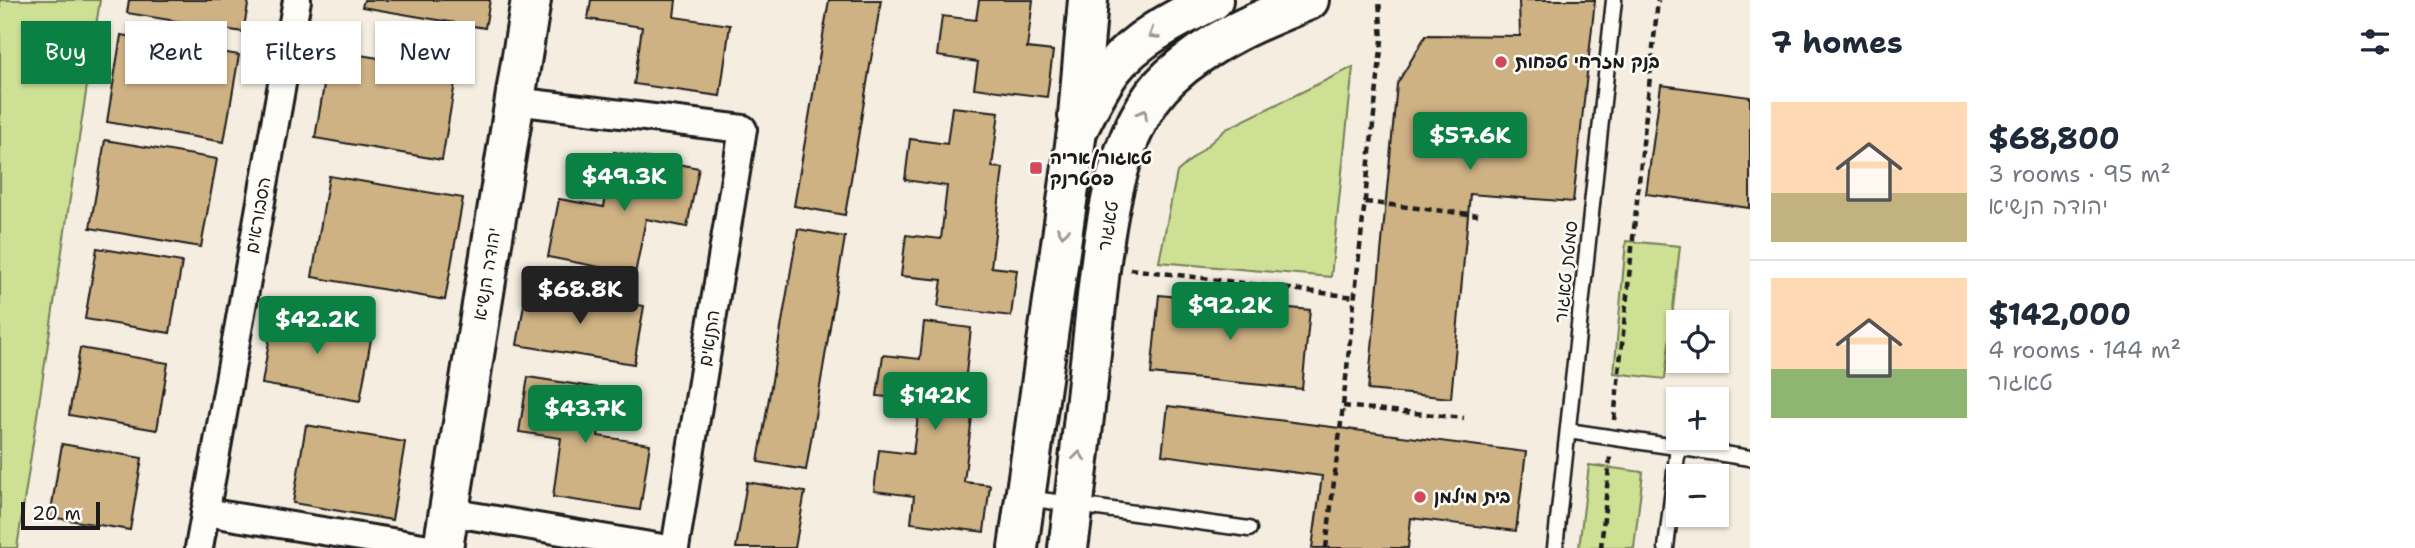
<!DOCTYPE html>
<meta charset="utf-8">
<style>
:root{--surface:#fff;--page:#f2f2f3;--text:#1f2937;--muted:#747a83;--line:#e0e1e3;--accent:#0b8043}
body{margin:0;font-family:"Shantell Sans","Playpen Sans Hebrew",sans-serif;background:var(--page);color:var(--text);height:100vh;display:flex;flex-direction:column;font-size:26px;white-space:nowrap}
*{box-sizing:border-box;margin:0}
p{font-size:23px;color:var(--muted)}
.icon{flex:none;width:38px;height:38px;fill:none;stroke:currentColor;stroke-width:2;stroke-linecap:round;stroke-linejoin:round}
.map{position:relative;flex:1;overflow:hidden}
.drawer{display:flex;flex-direction:column;background:var(--surface);width:665px}
.drawer>*{flex:none}
.guide{position:absolute;left:21px;top:21px;width:665px;height:63px;display:flex;gap:14px}
.tools{position:absolute;left:1666px;top:310px;display:grid;gap:14px}
.tools a{display:grid;place-items:center;width:63px;height:63px;border-radius:0px;background:var(--surface);box-shadow:0 2px 5px #0004;font-size:35px}
.scale{position:absolute;left:21px;bottom:18px;width:79px;box-sizing:border-box;padding-left:7px;border:4px solid #1c1c1c;border-top:0;font-size:19px;line-height:24px;white-space:nowrap;color:#1c1c1c;-webkit-text-stroke:5px #fdfcf7;paint-order:stroke}
.price{position:absolute;translate:-50% -60px;padding:0 16px;border-radius:7px;background:var(--accent);color:#fff;font-size:23px;line-height:46px;filter:drop-shadow(0 2px 4px #0008)}
.price::after{content:'';position:absolute;left:50%;top:42px;width:21px;height:16px;margin-left:-10px;background:inherit;clip-path:polygon(0 0,100% 0,50% 100%)}
.price.selected{background:#222;color:#fff}
ul{padding:0;list-style:none}
li{display:flex;align-items:center;gap:21px;height:175px;padding:0 21px}
li+li{border-top:2px solid var(--line)}
li span{display:grid;place-items:center;flex:none;width:196px;height:140px;border-radius:0px;color:#555}
li>.icon{margin-inline-start:auto}
span .icon{width:84px;height:84px;fill:#fffc;stroke-width:1}
li b{font-size:30px}
h2{display:flex;justify-content:space-between;align-items:center;height:84px;padding:0 21px;font-size:30px}
.pill{padding:0 24px;border-radius:0px;background:var(--surface);box-shadow:0 2px 5px #0004;font-size:24px;line-height:63px}
.pill.selected{background:var(--accent);color:#fff}
main{display:flex;flex:1;min-height:0}
.map>svg:first-child{display:block}
</style>
<main>
<div class="map">
<svg width="1750" height="548" viewBox="0 0 1750 548">
<rect width="100%" height="100%" fill="#f4ede0"/>
<filter id="ink" filterUnits="userSpaceOnUse"><feTurbulence type="fractalNoise" baseFrequency=".0143" numOctaves="2"/><feDisplacementMap in="SourceGraphic" scale="14" xChannelSelector="R" yChannelSelector="G"/><feConvolveMatrix kernelMatrix="1 2 1 2 8 2 1 2 1" color-interpolation-filters="sRGB"/></filter>
<g filter="url(#ink)">
<g fill="#cde094" stroke="#747e58" stroke-width="2">
<polygon points="0,0 100,0 17,548 0,548"/>
<polygon points="1353,67 1331,277 1159,262 1177,172 1226,129"/>
<polygon points="1626,241 1680,246 1665,379 1614,373"/>
<polygon points="1589,465 1643,472 1634,548 1579,548"/>
</g>
<g fill="#cfb284" stroke="#1c1c1c" stroke-width="2">
<polygon points="129,0 249,0 243,32 127,13"/>
<polygon points="364,0 490,0 485,28 362,7"/>
<polygon points="591,0 676,0 674,17 730,25 720,96 634,84 642,27 588,19"/>
<polygon points="829,0 881,0 845,215 794,206"/>
<polygon points="979,0 1033,0 1027,48 1053,51 1047,97 974,88 978,62 937,56 942,16 976,20"/>
<polygon points="1519,0 1595,0 1573,202 1470,194 1451,398 1368,390 1397,84 1426,35 1520,36"/>
<polygon points="121,35 239,55 224,142 107,122"/>
<polygon points="330,50 457,71 442,160 315,138"/>
<polygon points="1661,85 1750,97 1750,208 1646,194"/>
<polygon points="952,107 999,112 992,167 1003,168 991,267 1017,270 1011,316 938,307 942,280 901,276 906,235 941,239 947,186 905,180 910,139 947,144"/>
<polygon points="105,140 217,159 201,247 90,228"/>
<polygon points="614,152 699,168 687,227 646,219 635,274 548,257 559,199 604,207"/>
<polygon points="329,176 463,198 445,300 312,277"/>
<polygon points="798,229 845,237 806,470 758,462"/>
<polygon points="97,248 182,262 170,333 85,319"/>
<polygon points="527,287 644,306 634,364 517,345"/>
<polygon points="1159,295 1310,310 1302,389 1151,374"/>
<polygon points="274,311 373,328 360,401 262,384"/>
<polygon points="924,322 971,328 965,383 976,384 964,482 990,485 984,532 911,523 914,496 874,491 879,450 913,454 920,401 877,396 883,355 920,359"/>
<polygon points="80,348 168,363 157,430 69,415"/>
<polygon points="528,377 605,389 598,436 650,444 640,510 553,497 561,438 519,432"/>
<polygon points="1168,406 1526,452 1516,531 1411,518 1408,548 1312,548 1322,476 1162,455"/>
<polygon points="306,425 405,442 392,520 293,503"/>
<polygon points="62,444 142,458 130,530 50,517"/>
<polygon points="747,482 805,492 795,548 736,548"/>
</g>
<g fill="none" stroke-linecap="round" stroke-linejoin="round">
<defs>
<g id="lane">
<polyline points="1568,431 1750,458"/>
<polyline points="1027,498 1249,529"/>
<polyline points="1555,548 1614,0"/>
<polyline points="1666,548 1678,447"/>
</g>
<g id="street">
<polyline points="515,101 743,129 675,548"/>
<polyline points="205,512 429,548"/>
<polyline points="449,512 662,548"/>
<polyline points="199,548 297,0"/>
</g>
<g id="secondary">
<polyline points="1078,116 1088,0"/>
<polyline points="443,548 531,0"/>
<path d="M 1018,548 L 1077,131 C 1088,110 1098,87 1113,68 C 1138,37 1178,18 1213,0"/>
<path d="M 1068,548 C 1077,483 1084,418 1091,353 C 1101,269 1105,137 1170,77 C 1210,40 1259,20 1309,0"/>
</g>
</defs>
<use href="#lane" stroke="#1c1c1c" stroke-width="19"/>
<use href="#street" stroke="#1c1c1c" stroke-width="32"/>
<use href="#secondary" stroke="#1c1c1c" stroke-width="44"/>
<g stroke="#1c1c1c" stroke-width="4.5" stroke-dasharray="7 5" stroke-linecap="butt">
<polyline points="1365,202 1478,215"/>
<polyline points="1130,269 1355,297"/>
<polyline points="1343,406 1464,418"/>
<polyline points="1614,420 1658,0"/>
<polyline points="1326,548 1343,406 1382,40 1379,0"/>
<polyline points="1601,548 1610,457"/>
</g>
<use href="#lane" stroke="#fdfcf7" stroke-width="14"/>
<use href="#street" stroke="#fdfcf7" stroke-width="26"/>
<use href="#secondary" stroke="#fdfcf7" stroke-width="38"/>
</g>
<defs><path id="oneway-chevron" d="M-2-3.5L2.5 0L-2 3.5" fill="none" stroke-width="1.6" stroke-linecap="round" stroke-linejoin="round" transform="scale(1.75)"/></defs>
<g stroke="#989794">
<use href="#oneway-chevron" transform="translate(1153 34) rotate(148)"/>
<use href="#oneway-chevron" transform="translate(1143 114) rotate(-59)"/>
<use href="#oneway-chevron" transform="translate(1063 232) rotate(98)"/>
<use href="#oneway-chevron" transform="translate(1079 456) rotate(-83)"/>
</g>
</g>
<g fill="#d1495b" stroke="#fdfcf7" stroke-width="2.5">
<circle cx="1501" cy="62" r="7"/>
<rect x="1029" y="161" width="14" height="14" rx="3.5"/>
<circle cx="1420" cy="497" r="7"/>
</g>
<g text-anchor="middle" stroke-width="5" stroke-linejoin="round" paint-order="stroke">
<g font-size="18" font-weight="bold" fill="#1c1c1c" stroke="#fdfcf7" text-anchor="start">
<text x="1515" y="68">בנק מזרחי טפחות</text>
<text x="1050" y="164">טאגור/אריה<tspan x="1050" dy="21">פסטרנק</tspan></text>
<text x="1434" y="503">בית מילמן</text>
</g>
<g font-size="18" fill="#1c1c1c" stroke="#fdfcf7">
<text transform="translate(258 215) rotate(-80)" y="6">הסבוראים</text>
<text transform="translate(1108 226) rotate(-80)" y="6">טאגור</text>
<text transform="translate(1566 272) rotate(-84)" y="6">סמטת טאגור</text>
<text transform="translate(487 274) rotate(-81)" y="6">יהודה הנשיא</text>
<text transform="translate(709 338) rotate(-81)" y="6">התנאים</text>
</g>
</g>
</svg>
<div class="tools">
<a><svg class="icon" aria-label="locate" viewBox="0 0 24 24"><circle cx="12" cy="12" r="6"/><path d="M12 2v4M12 18v4M2 12h4M18 12h4"/></svg></a>
<a>+</a>
<a>−</a>
</div>
<div class="scale">20 m</div>
<b class="price" style="left:1470px;top:172px">$57.6K</b>
<b class="price" style="left:624px;top:213px">$49.3K</b>
<b class="price selected" style="left:580px;top:326px">$68.8K</b>
<b class="price" style="left:1230px;top:342px">$92.2K</b>
<b class="price" style="left:317px;top:356px">$42.2K</b>
<b class="price" style="left:935px;top:432px">$142K</b>
<b class="price" style="left:585px;top:445px">$43.7K</b>
<div class="guide">
<a class="pill selected">Buy</a>
<a class="pill">Rent</a>
<a class="pill">Filters</a>
<a class="pill">New</a>
</div>
</div>
<section class="drawer">
<h2>7 homes<svg class="icon" aria-label="filters" viewBox="0 0 24 24"><path d="M4 7h16M4 17h16"/><circle cx="9" cy="7" r="2"/><circle cx="15" cy="17" r="2"/></svg></h2>
<ul>
<li><span style="background:linear-gradient(#ffd9b3 65%,#c2b280 0)"><svg class="icon" aria-label="home" viewBox="0 0 24 24"><path d="M3 11l9-7 9 7M6 9v11h12V9"/></svg></span><div><b>$68,800</b><p>3 rooms · 95 m²</p><p>יהודה הנשיא</p></div></li>
<li><span style="background:linear-gradient(#ffd9b3 65%,#8fb573 0)"><svg class="icon" aria-label="home" viewBox="0 0 24 24"><path d="M3 11l9-7 9 7M6 9v11h12V9"/></svg></span><div><b>$142,000</b><p>4 rooms · 144 m²</p><p>טאגור</p></div></li>
</ul>
</section>
</main>
